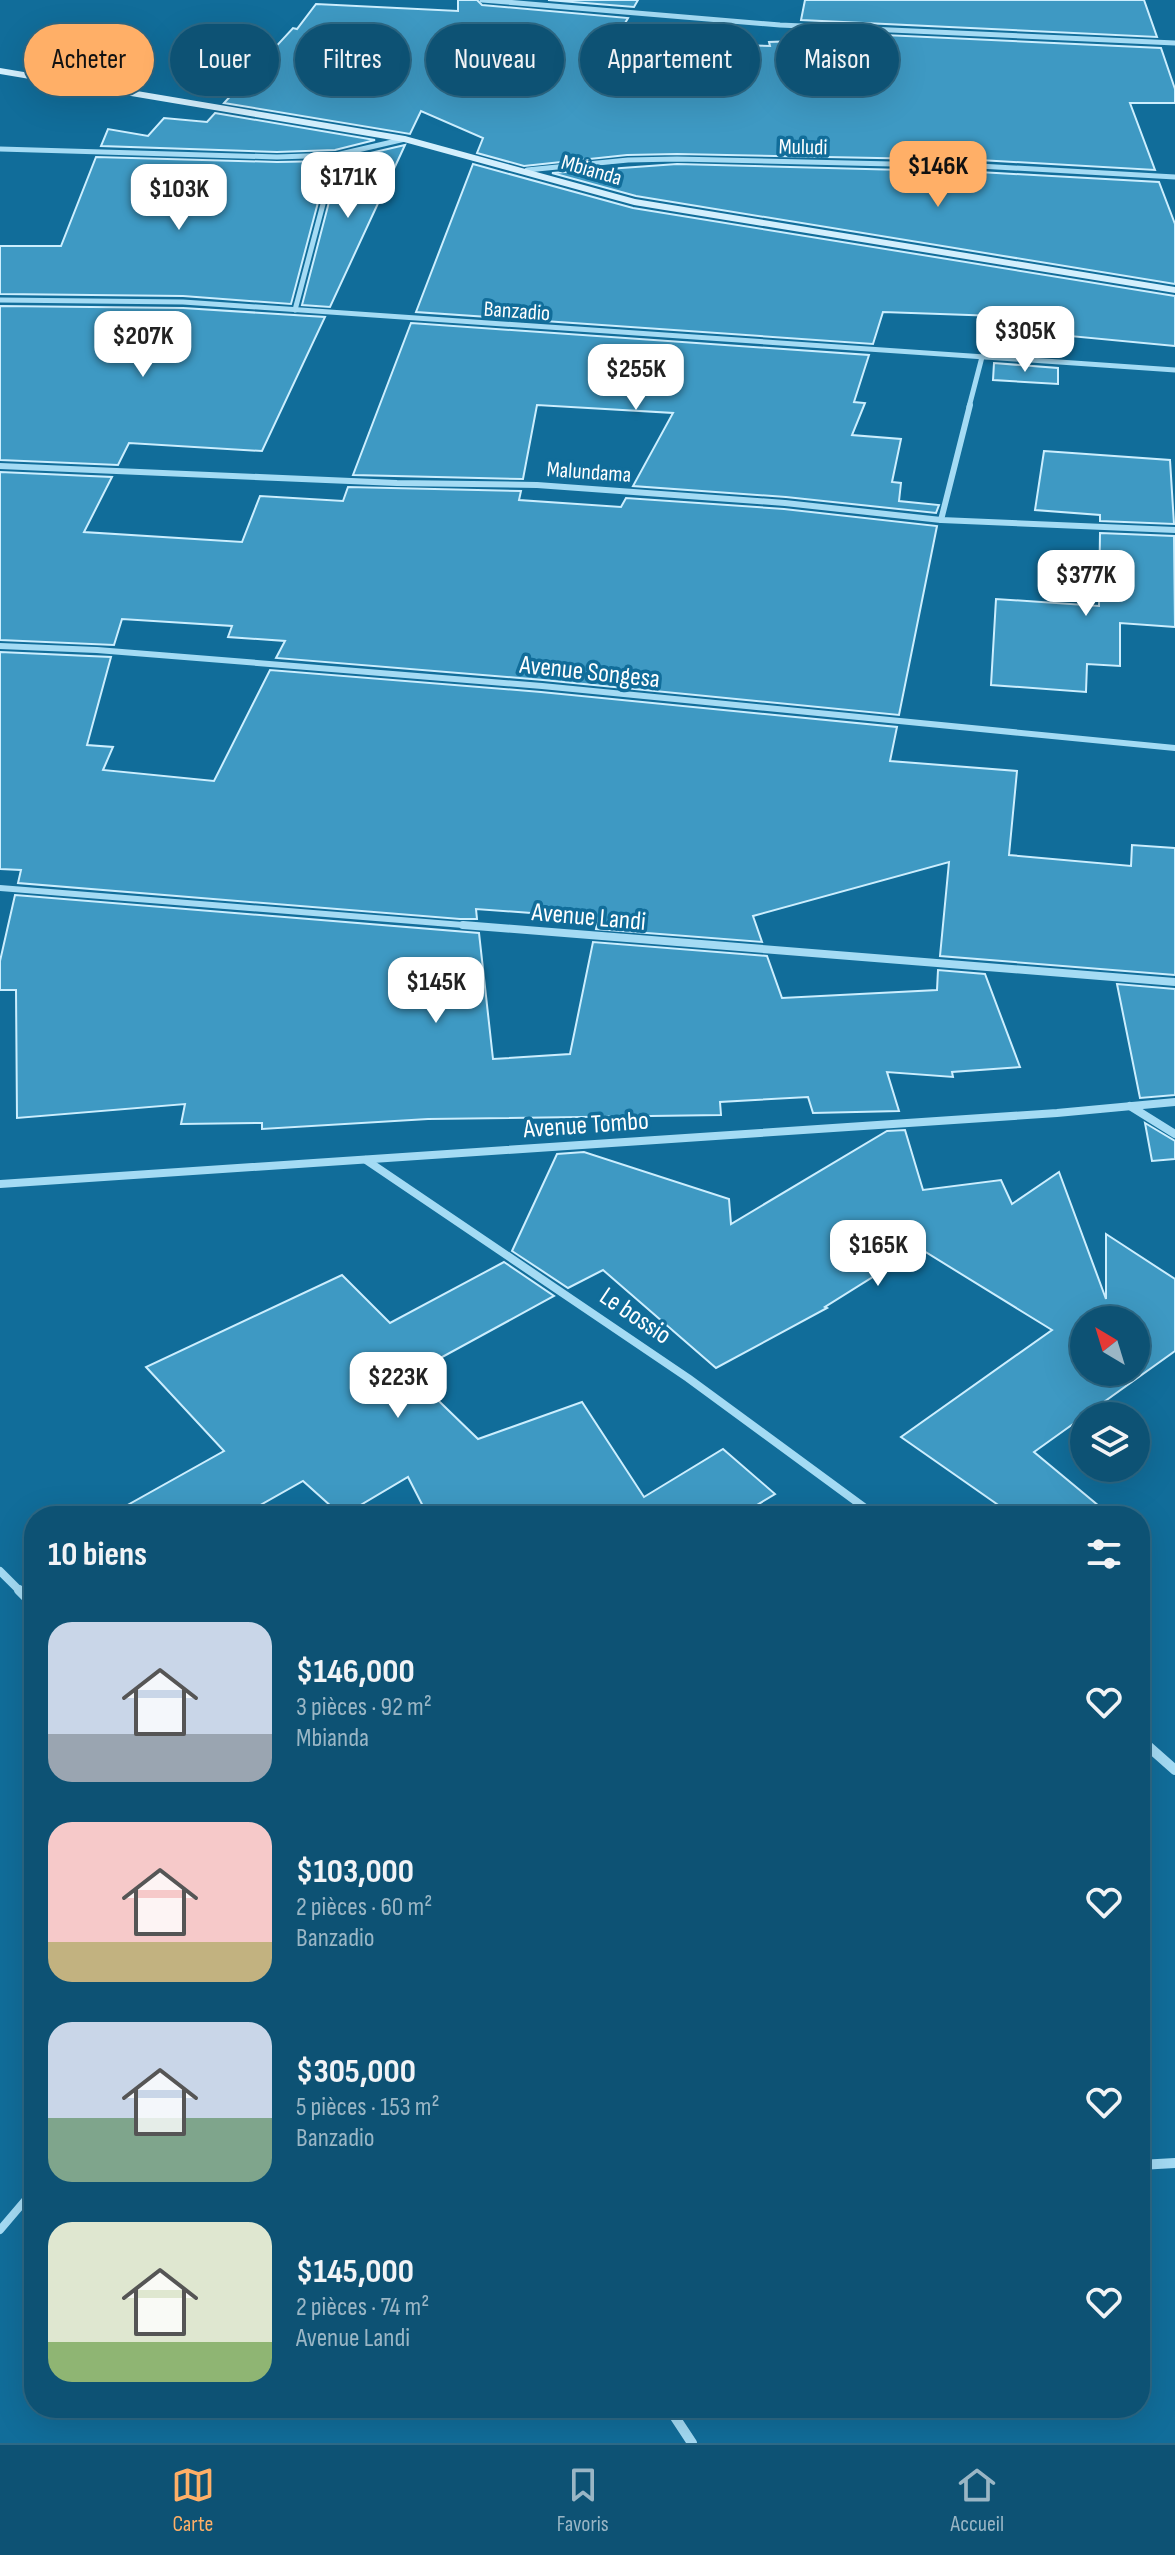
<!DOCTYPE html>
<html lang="fr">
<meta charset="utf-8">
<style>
:root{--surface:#0d5274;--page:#1b5c7c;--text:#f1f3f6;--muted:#9ab6c5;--line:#2d6986;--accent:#ffaf67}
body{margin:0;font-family:"Sofia Sans Condensed",sans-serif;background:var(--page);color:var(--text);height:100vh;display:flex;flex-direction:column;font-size:30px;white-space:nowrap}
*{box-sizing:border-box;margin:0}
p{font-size:26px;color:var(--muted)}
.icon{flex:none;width:44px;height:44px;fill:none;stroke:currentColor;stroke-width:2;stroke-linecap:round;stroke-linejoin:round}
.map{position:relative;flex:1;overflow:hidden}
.sheet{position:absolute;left:24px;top:1506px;width:1126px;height:912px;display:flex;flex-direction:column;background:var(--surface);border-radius:32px;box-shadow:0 8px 32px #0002,0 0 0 2px var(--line)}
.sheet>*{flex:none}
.banner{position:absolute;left:24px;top:24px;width:1128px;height:72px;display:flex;gap:16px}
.needle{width:52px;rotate:322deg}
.tools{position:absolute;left:1070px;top:1306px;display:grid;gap:16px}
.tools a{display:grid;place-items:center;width:80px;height:80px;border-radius:50%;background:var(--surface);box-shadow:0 8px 32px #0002,0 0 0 2px var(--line);font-size:40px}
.price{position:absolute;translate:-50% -68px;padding:0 18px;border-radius:16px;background:#fff;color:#222;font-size:26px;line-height:52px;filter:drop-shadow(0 2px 4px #0008)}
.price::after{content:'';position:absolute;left:50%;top:48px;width:24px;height:18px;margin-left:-12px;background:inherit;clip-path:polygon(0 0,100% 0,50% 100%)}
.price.current{background:var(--accent);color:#111}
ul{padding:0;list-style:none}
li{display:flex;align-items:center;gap:24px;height:200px;padding:0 24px}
li span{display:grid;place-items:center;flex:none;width:224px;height:160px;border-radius:24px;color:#555}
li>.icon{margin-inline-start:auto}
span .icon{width:96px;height:96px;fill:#fffc;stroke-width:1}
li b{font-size:34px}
h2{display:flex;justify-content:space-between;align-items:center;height:96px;padding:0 24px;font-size:34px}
.pill{padding:0 28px;border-radius:36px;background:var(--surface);box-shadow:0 8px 32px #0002,0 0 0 2px var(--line);font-size:28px;line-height:72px}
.pill.current{background:var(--accent);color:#111}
.tab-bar{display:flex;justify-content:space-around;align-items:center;height:112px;border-top:2px solid var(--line);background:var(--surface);font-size:22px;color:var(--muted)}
.tab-bar a{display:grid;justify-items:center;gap:4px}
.tab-bar .current{color:var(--accent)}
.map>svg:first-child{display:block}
</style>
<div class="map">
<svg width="1175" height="2443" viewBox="0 0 1175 2443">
<rect width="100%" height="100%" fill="#116d9a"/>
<g fill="#3e99c3" stroke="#cceefe" stroke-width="2" fill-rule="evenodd">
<polygon points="458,0 477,0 482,5 628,18 614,42 770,46 769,42 798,41 799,31 1161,48 1175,89 1175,103 1130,103 1155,170 979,160 677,154 627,155 524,166 477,153 483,138 421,111 410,134 224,103 293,28 297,29 316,4 458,11"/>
<polygon points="548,0 638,0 634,7"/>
<polygon points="805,0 1144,0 1157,37 801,20"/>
<polygon points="215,113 375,140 335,150 277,152 101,146 108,129 148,136 164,118 207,122"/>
<polygon points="405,145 330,307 302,305 340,160"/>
<polygon points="96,157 277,162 329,161 291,304 183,296 0,294 0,246 61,246"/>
<polygon points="473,164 633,208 1175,296 1175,346 1060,335 1059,357 995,352 997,316 883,312 873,344 416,312"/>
<polygon points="677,164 979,172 1159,182 1175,224 1175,284 636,196 552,173"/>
<polygon points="0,306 183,308 325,317 262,451 129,443 118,465 0,460"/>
<polygon points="411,323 869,355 854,402 865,403 852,435 901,439 892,482 901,483 899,501 939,505 936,513 786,497 633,486 673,413 537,405 523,479 353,475"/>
<polygon points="994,363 1058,368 1058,384 993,380"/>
<polygon points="1044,451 1170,460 1174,524 1100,521 1100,515 1035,510"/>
<polygon points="0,472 112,477 84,532 242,542 260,496 343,501 348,487 521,491 519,500 621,507 626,498 784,509 937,526 899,715 543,680 276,658 285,641 228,637 232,626 122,619 114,645 0,640"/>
<polygon points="1100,533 1174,536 1175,627 1120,623 1120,666 1087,664 1086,692 991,685 996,599 1099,606"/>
<polygon points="0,652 111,657 87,745 113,747 103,770 214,781 270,670 541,692 897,727 890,761 1017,771 1009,855 1131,866 1132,845 1175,848 1175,975 940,956 949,862 753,916 762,942 596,929 598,918 476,909 477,919 460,919 18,883 21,870 0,869"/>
<polygon points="15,895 479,933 493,1059 570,1054 593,942 767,956 782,998 937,990 938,970 985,974 1020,1067 952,1072 953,1077 887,1072 899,1111 813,1113 808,1097 720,1102 721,1115 428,1119 262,1129 262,1123 181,1124 185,1104 17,1118 16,990 0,990 0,961"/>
<polygon points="1117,984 1175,989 1175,1095 1140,1098"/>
<polygon points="1145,1123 1175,1141 1175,1159 1152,1161"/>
<path d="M 905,1130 L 923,1190 L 1001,1180 L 1012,1204 L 1059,1172 L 1106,1299 L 1106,1234 L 1175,1279 L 1175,1351 L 1034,1452 L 1111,1516 L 1014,1516 L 901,1437 L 1052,1330 L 919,1248 L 825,1307 L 827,1308 L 716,1368 L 603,1270 L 568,1288 L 512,1251 L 557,1154 L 584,1152 L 729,1199 L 731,1224 L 887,1131 ZM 1084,1320 L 1136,1320 L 1136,1372 L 1084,1372 Z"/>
<polygon points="504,1262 554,1296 411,1374 478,1439 582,1402 644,1497 723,1449 775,1494 739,1516 428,1516 408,1477 342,1516 303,1481 241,1516 108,1516 224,1451 146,1367 342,1275 390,1323"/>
</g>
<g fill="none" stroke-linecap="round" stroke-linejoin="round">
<polyline stroke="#a4dbf4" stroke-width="8" points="0,2230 34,2190"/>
<g stroke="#a4dbf4" stroke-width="5">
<polyline points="482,0 780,25 1175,43"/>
<polyline points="0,149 277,157 336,155 405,139"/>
<polyline points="527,170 628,160 677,159 979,166 1175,177"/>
<polyline points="0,300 183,302 1175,370"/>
<polyline points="295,310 336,155"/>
<polyline points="969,407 982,357"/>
</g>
<g stroke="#a4dbf4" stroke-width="6">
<polyline points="0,466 397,483 537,485 785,503 941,520 1175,530"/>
<polyline points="941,520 970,405"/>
<polyline points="0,646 97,650 542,686 1175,748"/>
<polyline points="0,888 488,927"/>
</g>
<g stroke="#a4dbf4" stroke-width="8">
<polyline points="463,925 1175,982"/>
<polyline points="1130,1106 1175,1134"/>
<polyline points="366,1160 688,1378 876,1516"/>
<polyline points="0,1184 1057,1113 1175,1102"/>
<polyline points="0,1571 21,1592"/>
</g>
<g stroke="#a4dbf4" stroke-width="10">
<polyline points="19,1590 34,1605"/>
<polyline points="1140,1739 1175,1770"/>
<polyline points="1140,2165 1175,2163"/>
<polyline points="669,2408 692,2443"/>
</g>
<polygon fill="#d3effd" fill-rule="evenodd" points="0,68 405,136 635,199 1175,287 1175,293 634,205 404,142 0,74"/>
</g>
<g text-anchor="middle" stroke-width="7" stroke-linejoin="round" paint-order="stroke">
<g font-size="22" fill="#fff" stroke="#116d9a">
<text transform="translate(803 146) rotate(1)" y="8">Muludi</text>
<text transform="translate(592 169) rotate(16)" y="8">Mbianda</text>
<text transform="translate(517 310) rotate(4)" y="8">Banzadio</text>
<text transform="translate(589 471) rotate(4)" y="8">Malundama</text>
</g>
<g font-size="26" fill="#fff" stroke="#116d9a">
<text transform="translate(590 671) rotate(6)" y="9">Avenue Songesa</text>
<text transform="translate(589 916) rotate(5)" y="9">Avenue Landi</text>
<text transform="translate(586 1124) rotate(-4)" y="9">Avenue Tombo</text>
<text transform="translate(636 1315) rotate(34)" y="9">Le bossio</text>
</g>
</g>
</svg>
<div class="tools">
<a><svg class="needle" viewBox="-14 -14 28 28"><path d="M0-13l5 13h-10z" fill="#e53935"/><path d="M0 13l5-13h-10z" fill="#9ab6c5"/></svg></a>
<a><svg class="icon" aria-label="layers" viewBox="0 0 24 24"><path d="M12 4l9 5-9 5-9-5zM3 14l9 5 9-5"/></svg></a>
</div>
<b class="price current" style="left:938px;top:209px">$146K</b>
<b class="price" style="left:348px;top:220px">$171K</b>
<b class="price" style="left:179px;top:232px">$103K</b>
<b class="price" style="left:1025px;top:374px">$305K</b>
<b class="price" style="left:143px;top:379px">$207K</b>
<b class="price" style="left:636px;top:412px">$255K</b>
<b class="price" style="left:1086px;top:618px">$377K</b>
<b class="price" style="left:436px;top:1025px">$145K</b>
<b class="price" style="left:878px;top:1288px">$165K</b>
<b class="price" style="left:398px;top:1420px">$223K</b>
<div class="banner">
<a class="pill current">Acheter</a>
<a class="pill">Louer</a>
<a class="pill">Filtres</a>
<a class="pill">Nouveau</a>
<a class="pill">Appartement</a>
<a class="pill">Maison</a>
</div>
<section class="sheet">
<h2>10 biens<svg class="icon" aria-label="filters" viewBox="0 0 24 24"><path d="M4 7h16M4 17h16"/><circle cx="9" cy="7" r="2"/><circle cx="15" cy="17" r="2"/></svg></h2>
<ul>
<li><span style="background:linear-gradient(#c9d6e8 70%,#9aa5b1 0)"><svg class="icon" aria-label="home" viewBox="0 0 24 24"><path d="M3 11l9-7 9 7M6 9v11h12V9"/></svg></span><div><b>$146,000</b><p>3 pièces · 92 m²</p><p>Mbianda</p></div><svg class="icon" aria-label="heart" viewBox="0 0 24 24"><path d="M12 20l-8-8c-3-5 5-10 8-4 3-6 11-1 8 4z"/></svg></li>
<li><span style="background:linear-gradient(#f6c9c9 75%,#c2b280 0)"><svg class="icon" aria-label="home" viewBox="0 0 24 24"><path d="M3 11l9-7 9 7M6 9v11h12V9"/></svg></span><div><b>$103,000</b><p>2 pièces · 60 m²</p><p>Banzadio</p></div><svg class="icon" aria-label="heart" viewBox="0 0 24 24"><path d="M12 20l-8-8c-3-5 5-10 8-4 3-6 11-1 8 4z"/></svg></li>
<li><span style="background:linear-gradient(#c9d6e8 60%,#7fa58c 0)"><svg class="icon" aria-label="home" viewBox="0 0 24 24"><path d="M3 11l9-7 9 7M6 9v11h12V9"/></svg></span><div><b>$305,000</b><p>5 pièces · 153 m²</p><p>Banzadio</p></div><svg class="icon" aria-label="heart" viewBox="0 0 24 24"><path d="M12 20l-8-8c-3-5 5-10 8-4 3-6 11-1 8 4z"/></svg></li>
<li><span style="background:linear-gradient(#dfe7d0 75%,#8fb573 0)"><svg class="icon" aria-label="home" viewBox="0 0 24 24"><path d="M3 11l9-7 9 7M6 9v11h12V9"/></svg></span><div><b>$145,000</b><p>2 pièces · 74 m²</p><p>Avenue Landi</p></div><svg class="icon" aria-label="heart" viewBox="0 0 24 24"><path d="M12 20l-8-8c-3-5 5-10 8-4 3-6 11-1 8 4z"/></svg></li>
</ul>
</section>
</div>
<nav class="tab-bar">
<a class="current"><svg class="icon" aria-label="map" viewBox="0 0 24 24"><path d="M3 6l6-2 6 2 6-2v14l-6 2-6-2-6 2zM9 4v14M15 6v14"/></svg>Carte</a>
<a><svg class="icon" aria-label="saved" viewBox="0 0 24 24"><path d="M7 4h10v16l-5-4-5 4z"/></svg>Favoris</a>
<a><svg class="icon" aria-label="home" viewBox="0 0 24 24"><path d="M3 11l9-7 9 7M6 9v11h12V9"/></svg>Accueil</a>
</nav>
